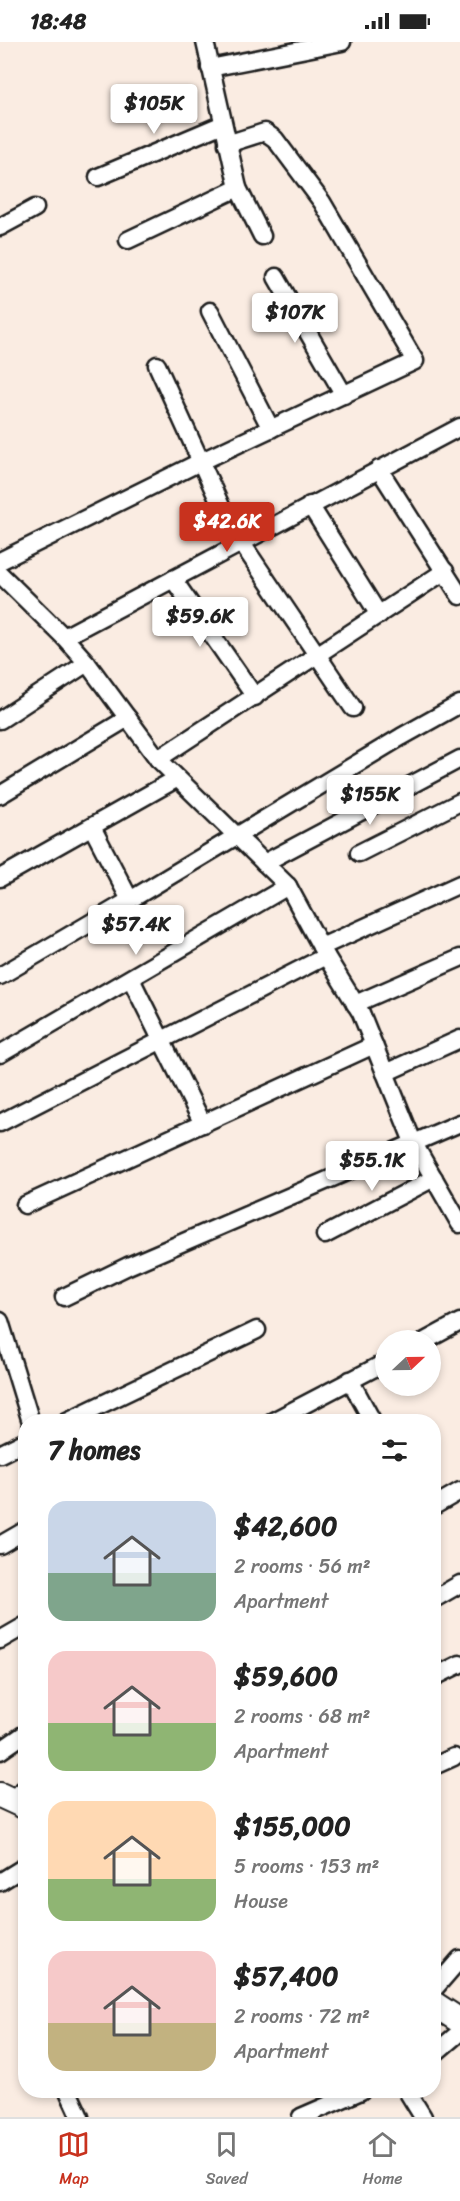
<!DOCTYPE html>
<meta charset="utf-8">
<style>
:root{--surface:#fff;--page:#f2f2f2;--text:#222;--muted:#767676;--line:#e0e0e0;--accent:#c8321e}
body{margin:0;font-family:Sriracha,sans-serif;background:var(--page);color:var(--text);height:100vh;display:flex;flex-direction:column;font-size:22px;white-space:nowrap}
*{box-sizing:border-box;margin:0}
p{font-size:20px;color:var(--muted)}
.icon{flex:none;width:33px;height:33px;fill:none;stroke:currentColor;stroke-width:2;stroke-linecap:round;stroke-linejoin:round}
.map{position:relative;flex:1;overflow:hidden}
.details{position:absolute;left:18px;top:1372px;width:423px;height:684px;display:flex;flex-direction:column;background:var(--surface);border-radius:24px;box-shadow:0 3px 9px #0003}
.details>*{flex:none}
.needle{width:39px;rotate:68deg}
.tools{position:absolute;left:375px;top:1288px;display:grid;gap:12px}
.tools a{display:grid;place-items:center;width:66px;height:66px;border-radius:50%;background:var(--surface);box-shadow:0 3px 9px #0003;font-size:30px}
.price{position:absolute;translate:-50% -51px;padding:0 14px;border-radius:6px;background:#fff;color:#222;font-size:20px;line-height:39px;filter:drop-shadow(0 2px 3px #0008)}
.price::after{content:'';position:absolute;left:50%;top:36px;width:18px;height:14px;margin-left:-9px;background:inherit;clip-path:polygon(0 0,100% 0,50% 100%)}
.price.on{background:var(--accent);color:#fff}
ul{padding:0;list-style:none}
li{display:flex;align-items:center;gap:18px;height:150px;padding:0 30px}
li span{display:grid;place-items:center;flex:none;width:168px;height:120px;border-radius:18px;color:#555}
li>.icon{margin-inline-start:auto}
span .icon{width:72px;height:72px;fill:#fffc;stroke-width:1}
li b{font-size:26px}
h2{display:flex;justify-content:space-between;align-items:center;height:72px;padding:0 30px;font-size:26px}
.status{display:flex;justify-content:space-between;align-items:center;height:42px;padding:0 30px;background:var(--surface);direction:ltr}
.status svg{height:16px;fill:currentColor}
.dock{display:flex;justify-content:space-around;align-items:center;height:84px;border-top:2px solid var(--line);background:var(--surface);font-size:16px;color:var(--muted)}
.dock a{display:grid;justify-items:center;gap:3px}
.dock .on{color:var(--accent)}
.map>svg:first-child{display:block}
</style>
<div class="status"><b>18:48</b><svg viewBox="0 0 49 12"><path d="M0 12V9h3v3zM5 12V6h3v6zM10 12V3h3v9zM15 12V0h3v12zM26 1h20v11H26zM47 4h2v5h-2z"/></svg></div>
<div class="map">
<svg width="460" height="2075" viewBox="0 0 460 2075">
<rect width="100%" height="100%" fill="#faece2"/>
<filter id="ink" filterUnits="userSpaceOnUse"><feTurbulence type="fractalNoise" baseFrequency=".0167" numOctaves="2"/><feDisplacementMap in="SourceGraphic" scale="12" xChannelSelector="R" yChannelSelector="G"/><feConvolveMatrix kernelMatrix="1 2 1 2 8 2 1 2 1" color-interpolation-filters="sRGB"/></filter>
<g filter="url(#ink)">
<g fill="none" stroke-linecap="round" stroke-linejoin="round">
<defs>
<g id="street">
<polyline points="205,0 238,146 262,194"/>
<polyline points="210,26 342,0"/>
<polyline points="98,135 223,82"/>
<polyline points="0,185 35,166"/>
<polyline points="128,198 238,146"/>
<polyline points="276,235 344,353"/>
<polyline points="210,269 271,387"/>
<polyline points="157,323 225,473 241,500 353,666"/>
<polyline points="379,427 460,554"/>
<polyline points="310,463 379,573"/>
<polyline points="0,519 200,420 415,319 322,160 275,97 265,90 227,102"/>
<polyline points="0,532 64,595 87,621 158,717 288,844 326,914 361,971 413,1100 460,1182"/>
<polyline points="173,537 255,655"/>
<polyline points="64,595 460,385"/>
<polyline points="0,678 87,621"/>
<polyline points="158,717 445,529"/>
<polyline points="0,753 128,676"/>
<polyline points="359,811 460,760"/>
<polyline points="264,821 460,717"/>
<polyline points="0,836 176,737"/>
<polyline points="130,858 401,695 460,662"/>
<polyline points="321,905 460,842"/>
<polyline points="0,934 130,858 92,785"/>
<polyline points="131,937 203,1082"/>
<polyline points="355,962 460,916"/>
<polyline points="0,1012 288,844"/>
<polyline points="385,1031 460,997"/>
<polyline points="0,1081 326,914"/>
<polyline points="25,1163 374,1003"/>
<polyline points="325,1193 434,1136"/>
<polyline points="64,1255 128,1224 460,1081"/>
<polyline points="0,1279 31,1380"/>
<polyline points="425,1299 460,1280"/>
<polyline points="350,1338 373,1380"/>
<polyline points="65,1380 257,1288"/>
<polyline points="271,1380 386,1320"/>
<polyline points="0,1412 26,1399"/>
<polyline points="434,1464 460,1449"/>
<polyline points="0,1503 26,1488"/>
<polyline points="434,1557 460,1542"/>
<polyline points="0,1598 26,1583"/>
<polyline points="434,1635 460,1622"/>
<polyline points="0,1709 26,1691"/>
<polyline points="434,1724 454,1715"/>
<polyline points="10,1758 26,1746"/>
<polyline points="0,1840 26,1824"/>
<polyline points="434,1947 460,1917"/>
<polyline points="434,2012 460,1990"/>
<polyline points="68,2049 80,2075"/>
<polyline points="407,2049 423,2075"/>
<polyline points="301,2075 361,2049"/>
</g>
<g id="secondary">
<polyline points="0,1753 26,1765"/>
<polyline points="434,1962 460,1979"/>
</g>
</defs>
<use href="#street" stroke="#1c1c1c" stroke-width="21"/>
<use href="#secondary" stroke="#1c1c1c" stroke-width="28"/>
<use href="#street" stroke="#fff" stroke-width="16"/>
<use href="#secondary" stroke="#fff" stroke-width="24"/>
</g>
</g>
</svg>
<div class="tools">
<a><svg class="needle" viewBox="-14 -14 28 28"><path d="M0-13l5 13h-10z" fill="#e53935"/><path d="M0 13l5-13h-10z" fill="#767676"/></svg></a>
</div>
<b class="price" style="left:154px;top:93px">$105K</b>
<b class="price" style="left:295px;top:302px">$107K</b>
<b class="price on" style="left:227px;top:511px">$42.6K</b>
<b class="price" style="left:200px;top:606px">$59.6K</b>
<b class="price" style="left:370px;top:784px">$155K</b>
<b class="price" style="left:136px;top:914px">$57.4K</b>
<b class="price" style="left:372px;top:1150px">$55.1K</b>
<section class="details">
<h2>7 homes<svg class="icon" aria-label="filters" viewBox="0 0 24 24"><path d="M4 7h16M4 17h16"/><circle cx="9" cy="7" r="2"/><circle cx="15" cy="17" r="2"/></svg></h2>
<ul>
<li><span style="background:linear-gradient(#c9d6e8 60%,#7fa58c 0)"><svg class="icon" aria-label="home" viewBox="0 0 24 24"><path d="M3 11l9-7 9 7M6 9v11h12V9"/></svg></span><div><b>$42,600</b><p>2 rooms · 56 m²</p><p>Apartment</p></div></li>
<li><span style="background:linear-gradient(#f6c9c9 60%,#8fb573 0)"><svg class="icon" aria-label="home" viewBox="0 0 24 24"><path d="M3 11l9-7 9 7M6 9v11h12V9"/></svg></span><div><b>$59,600</b><p>2 rooms · 68 m²</p><p>Apartment</p></div></li>
<li><span style="background:linear-gradient(#ffd9b3 65%,#8fb573 0)"><svg class="icon" aria-label="home" viewBox="0 0 24 24"><path d="M3 11l9-7 9 7M6 9v11h12V9"/></svg></span><div><b>$155,000</b><p>5 rooms · 153 m²</p><p>House</p></div></li>
<li><span style="background:linear-gradient(#f6c9c9 60%,#c2b280 0)"><svg class="icon" aria-label="home" viewBox="0 0 24 24"><path d="M3 11l9-7 9 7M6 9v11h12V9"/></svg></span><div><b>$57,400</b><p>2 rooms · 72 m²</p><p>Apartment</p></div></li>
</ul>
</section>
</div>
<nav class="dock">
<a class="on"><svg class="icon" aria-label="map" viewBox="0 0 24 24"><path d="M3 6l6-2 6 2 6-2v14l-6 2-6-2-6 2zM9 4v14M15 6v14"/></svg>Map</a>
<a><svg class="icon" aria-label="saved" viewBox="0 0 24 24"><path d="M7 4h10v16l-5-4-5 4z"/></svg>Saved</a>
<a><svg class="icon" aria-label="home" viewBox="0 0 24 24"><path d="M3 11l9-7 9 7M6 9v11h12V9"/></svg>Home</a>
</nav>
